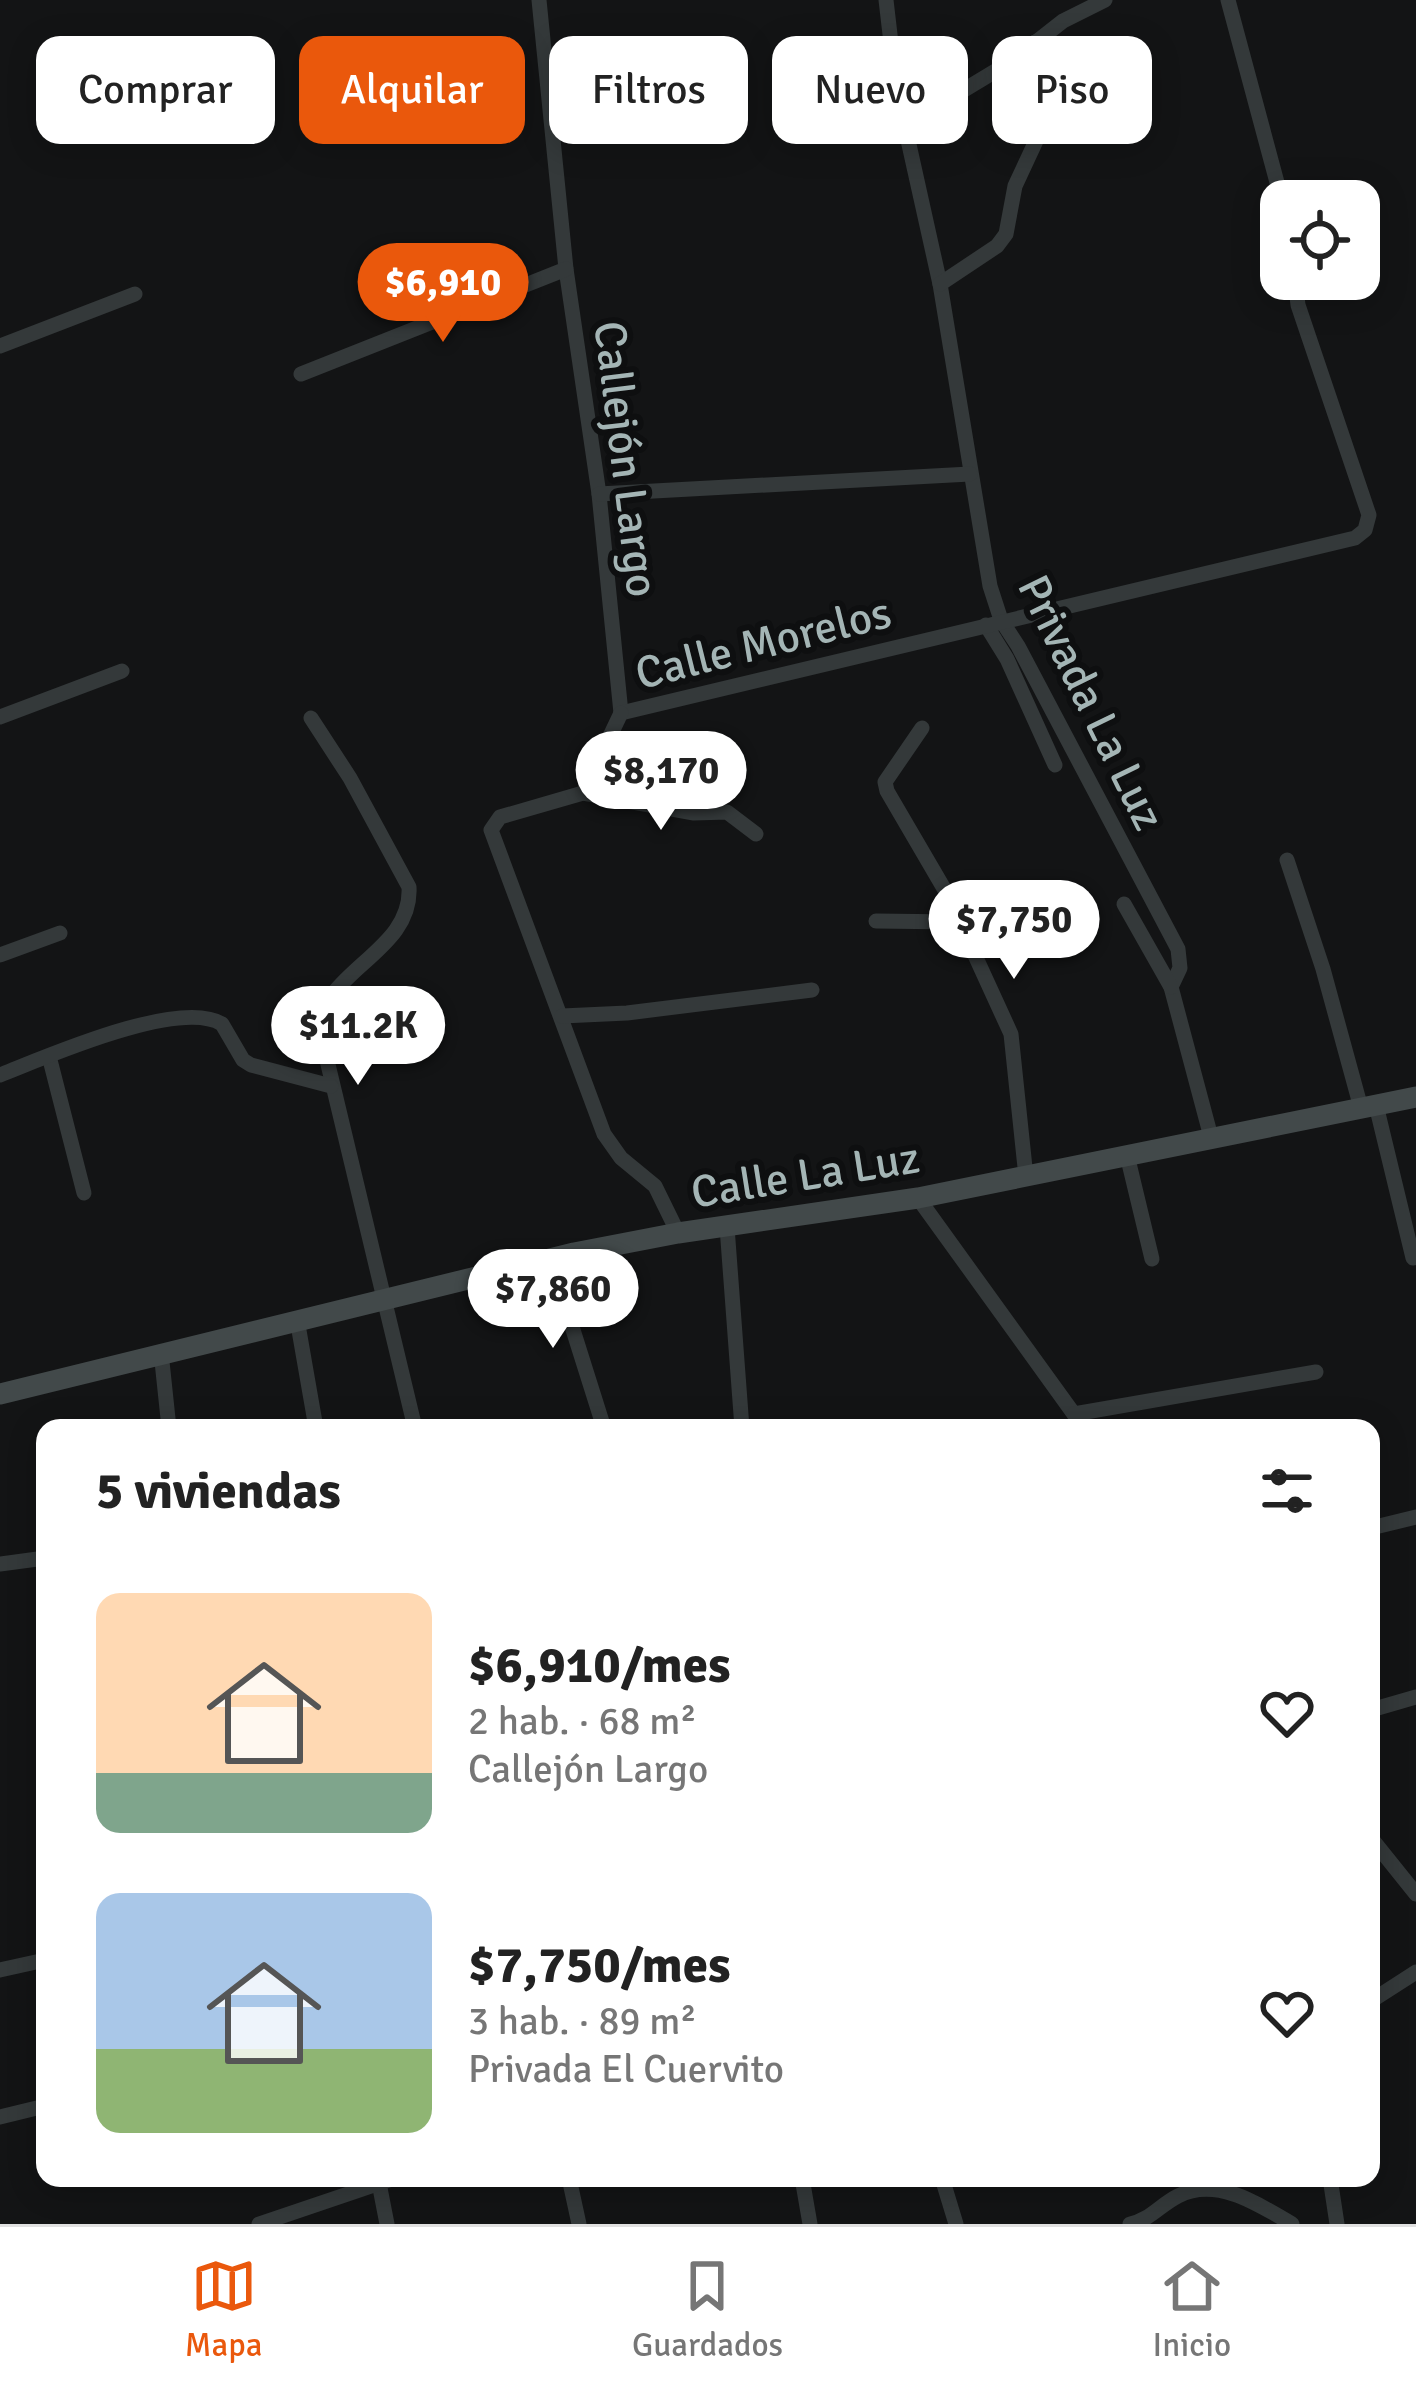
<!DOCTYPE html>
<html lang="es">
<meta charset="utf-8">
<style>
:root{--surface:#fff;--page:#f6f6f6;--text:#222;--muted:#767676;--line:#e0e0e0;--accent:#ea580c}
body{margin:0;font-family:Signika,sans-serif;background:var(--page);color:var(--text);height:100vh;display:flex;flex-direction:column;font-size:45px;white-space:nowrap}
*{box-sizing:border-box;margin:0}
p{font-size:39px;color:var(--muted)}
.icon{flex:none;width:66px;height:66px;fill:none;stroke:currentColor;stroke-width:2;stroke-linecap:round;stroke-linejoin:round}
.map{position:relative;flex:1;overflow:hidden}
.details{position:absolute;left:36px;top:1419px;width:1344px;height:768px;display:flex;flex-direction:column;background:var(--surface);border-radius:24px;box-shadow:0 6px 30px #0003}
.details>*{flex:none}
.banner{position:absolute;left:36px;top:36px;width:1344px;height:108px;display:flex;gap:24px}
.controls{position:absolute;left:1260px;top:180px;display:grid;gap:24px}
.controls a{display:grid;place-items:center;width:120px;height:120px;border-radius:24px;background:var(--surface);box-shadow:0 6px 30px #0003;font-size:60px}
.price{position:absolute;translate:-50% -102px;padding:0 27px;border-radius:42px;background:#fff;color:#222;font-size:39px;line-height:78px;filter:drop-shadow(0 3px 6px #0008)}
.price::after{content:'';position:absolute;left:50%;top:72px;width:36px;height:27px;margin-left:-18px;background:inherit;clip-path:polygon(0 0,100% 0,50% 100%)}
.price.selected{background:var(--accent);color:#fff}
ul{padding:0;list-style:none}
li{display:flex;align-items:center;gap:36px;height:300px;padding:0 60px}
li span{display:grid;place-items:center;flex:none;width:336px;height:240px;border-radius:24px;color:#555}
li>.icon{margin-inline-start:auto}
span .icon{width:144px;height:144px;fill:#fffc;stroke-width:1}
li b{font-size:51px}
h2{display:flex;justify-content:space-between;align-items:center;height:144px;padding:0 60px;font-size:51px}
.tag{padding:0 42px;border-radius:24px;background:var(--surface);box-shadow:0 6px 30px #0003;font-size:42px;line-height:108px}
.tag.selected{background:var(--accent);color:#fff}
.tab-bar{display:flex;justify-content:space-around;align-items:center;height:168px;border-top:3px solid var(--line);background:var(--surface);font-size:33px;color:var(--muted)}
.tab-bar a{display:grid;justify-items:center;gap:6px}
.tab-bar .selected{color:var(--accent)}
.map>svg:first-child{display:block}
</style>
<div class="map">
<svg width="1416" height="2224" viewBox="0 0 1416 2224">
<rect width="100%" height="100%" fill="#131415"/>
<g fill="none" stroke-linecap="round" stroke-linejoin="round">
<g stroke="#34393a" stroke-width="15">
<polyline points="539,0 566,269 599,494 621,713"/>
<polyline points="886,0 896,86 940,284 990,586 1001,620 1018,646 1178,949 1180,968 1171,987 1211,1137"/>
<polyline points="1228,0 1282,201"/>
<polyline points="906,125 1012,61 1063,21 1105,0"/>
<polyline points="940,284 997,246 1006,234 1015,186 1042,128 1035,42"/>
<polyline points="0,346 135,294"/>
<polyline points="301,374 566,269"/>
<polyline points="599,494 970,474"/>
<polyline points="986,625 1007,659 1055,765"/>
<polyline points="621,713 1355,538 1365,530 1369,515 1298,305 1295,279"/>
<polyline points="621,713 583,793 500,817 491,830 604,1134 621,1158 655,1186 678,1233"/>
<polyline points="0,717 122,671"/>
<path d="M 311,718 L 350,778 L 409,887 C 412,937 359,959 332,995 C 325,1004 323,1020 320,1031 L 415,1428"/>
<polyline points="922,728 885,782 887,791 946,892 1011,1034 1026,1177"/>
<polyline points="583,793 694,813 727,812 756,834"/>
<polyline points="1287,860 1323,969 1361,1108"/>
<polyline points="1124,904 1171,987"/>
<polyline points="876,921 956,922"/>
<polyline points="0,955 60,933"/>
<polyline points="562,1016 627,1013 812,990"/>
<polyline points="49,1056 84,1193"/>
<path d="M 0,1075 C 46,1057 179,998 222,1024 L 243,1060 L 251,1065 L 331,1086"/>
<polyline points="1376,1105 1413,1258"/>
<polyline points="1127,1155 1152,1259"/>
<polyline points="918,1198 1084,1428"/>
<polyline points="727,1227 742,1428"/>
<polyline points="551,1260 604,1428"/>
<polyline points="297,1319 316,1428"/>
<polyline points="161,1352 169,1428"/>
<polyline points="1074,1414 1316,1372"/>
<polyline points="1371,1528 1416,1517"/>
<polyline points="0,1564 45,1558"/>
<polyline points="1371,1710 1416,1697"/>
<polyline points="1371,1838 1416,1894"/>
<polyline points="0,1970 45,1960"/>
<polyline points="1371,2001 1416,1972"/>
<polyline points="0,2117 45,2106"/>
<polyline points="569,2178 579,2224"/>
<polyline points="802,2178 810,2224"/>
<polyline points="942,2178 956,2224"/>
<polyline points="1330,2178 1337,2224"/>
<polyline points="379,2183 387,2224"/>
<polyline points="259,2224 395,2178"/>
<path d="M 1130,2224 C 1150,2220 1160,2205 1178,2196 C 1217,2176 1260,2205 1292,2224"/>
</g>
<polyline stroke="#42494a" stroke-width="21" points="0,1394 574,1253 678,1233 918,1198 1416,1097"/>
</g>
<g text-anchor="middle" stroke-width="12" stroke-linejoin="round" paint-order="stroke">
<g font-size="45" fill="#a4b5b5" stroke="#0e0f10">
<text transform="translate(627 459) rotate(83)" y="16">Callejón Largo</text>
<text transform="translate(763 642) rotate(-14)" y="16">Calle Morelos</text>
<text transform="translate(1092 702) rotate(64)" y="16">Privada La Luz</text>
<text transform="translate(805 1174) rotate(-9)" y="16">Calle La Luz</text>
</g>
</g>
</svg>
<div class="controls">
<a><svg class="icon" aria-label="locate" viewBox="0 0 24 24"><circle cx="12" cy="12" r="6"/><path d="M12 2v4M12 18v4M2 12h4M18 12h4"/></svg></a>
</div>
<b class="price selected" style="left:443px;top:345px">$6,910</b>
<b class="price" style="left:661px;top:833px">$8,170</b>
<b class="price" style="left:1014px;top:982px">$7,750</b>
<b class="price" style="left:358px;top:1088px">$11.2K</b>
<b class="price" style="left:553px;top:1351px">$7,860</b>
<div class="banner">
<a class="tag">Comprar</a>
<a class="tag selected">Alquilar</a>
<a class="tag">Filtros</a>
<a class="tag">Nuevo</a>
<a class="tag">Piso</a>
</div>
<section class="details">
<h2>5 viviendas<svg class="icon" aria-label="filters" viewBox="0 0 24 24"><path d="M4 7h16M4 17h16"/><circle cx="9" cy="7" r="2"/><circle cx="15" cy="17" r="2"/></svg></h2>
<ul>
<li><span style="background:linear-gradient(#ffd9b3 75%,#7fa58c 0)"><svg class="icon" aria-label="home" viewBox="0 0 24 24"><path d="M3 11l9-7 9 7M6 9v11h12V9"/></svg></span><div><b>$6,910/mes</b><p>2 hab. · 68 m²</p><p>Callejón Largo</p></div><svg class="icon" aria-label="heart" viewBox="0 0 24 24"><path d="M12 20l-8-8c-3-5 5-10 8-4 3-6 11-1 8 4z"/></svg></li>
<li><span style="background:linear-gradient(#a9c7e8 65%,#8fb573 0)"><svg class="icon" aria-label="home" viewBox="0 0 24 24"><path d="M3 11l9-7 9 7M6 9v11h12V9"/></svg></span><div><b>$7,750/mes</b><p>3 hab. · 89 m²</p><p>Privada El Cuervito</p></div><svg class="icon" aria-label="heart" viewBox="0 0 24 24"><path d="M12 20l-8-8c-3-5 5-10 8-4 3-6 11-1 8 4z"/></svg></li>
</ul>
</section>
</div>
<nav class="tab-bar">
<a class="selected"><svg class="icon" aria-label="map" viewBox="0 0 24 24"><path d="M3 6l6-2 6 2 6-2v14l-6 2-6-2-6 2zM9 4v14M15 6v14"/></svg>Mapa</a>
<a><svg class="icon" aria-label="saved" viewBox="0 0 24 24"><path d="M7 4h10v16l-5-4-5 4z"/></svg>Guardados</a>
<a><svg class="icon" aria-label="home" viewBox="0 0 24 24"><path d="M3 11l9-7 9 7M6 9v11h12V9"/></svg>Inicio</a>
</nav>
